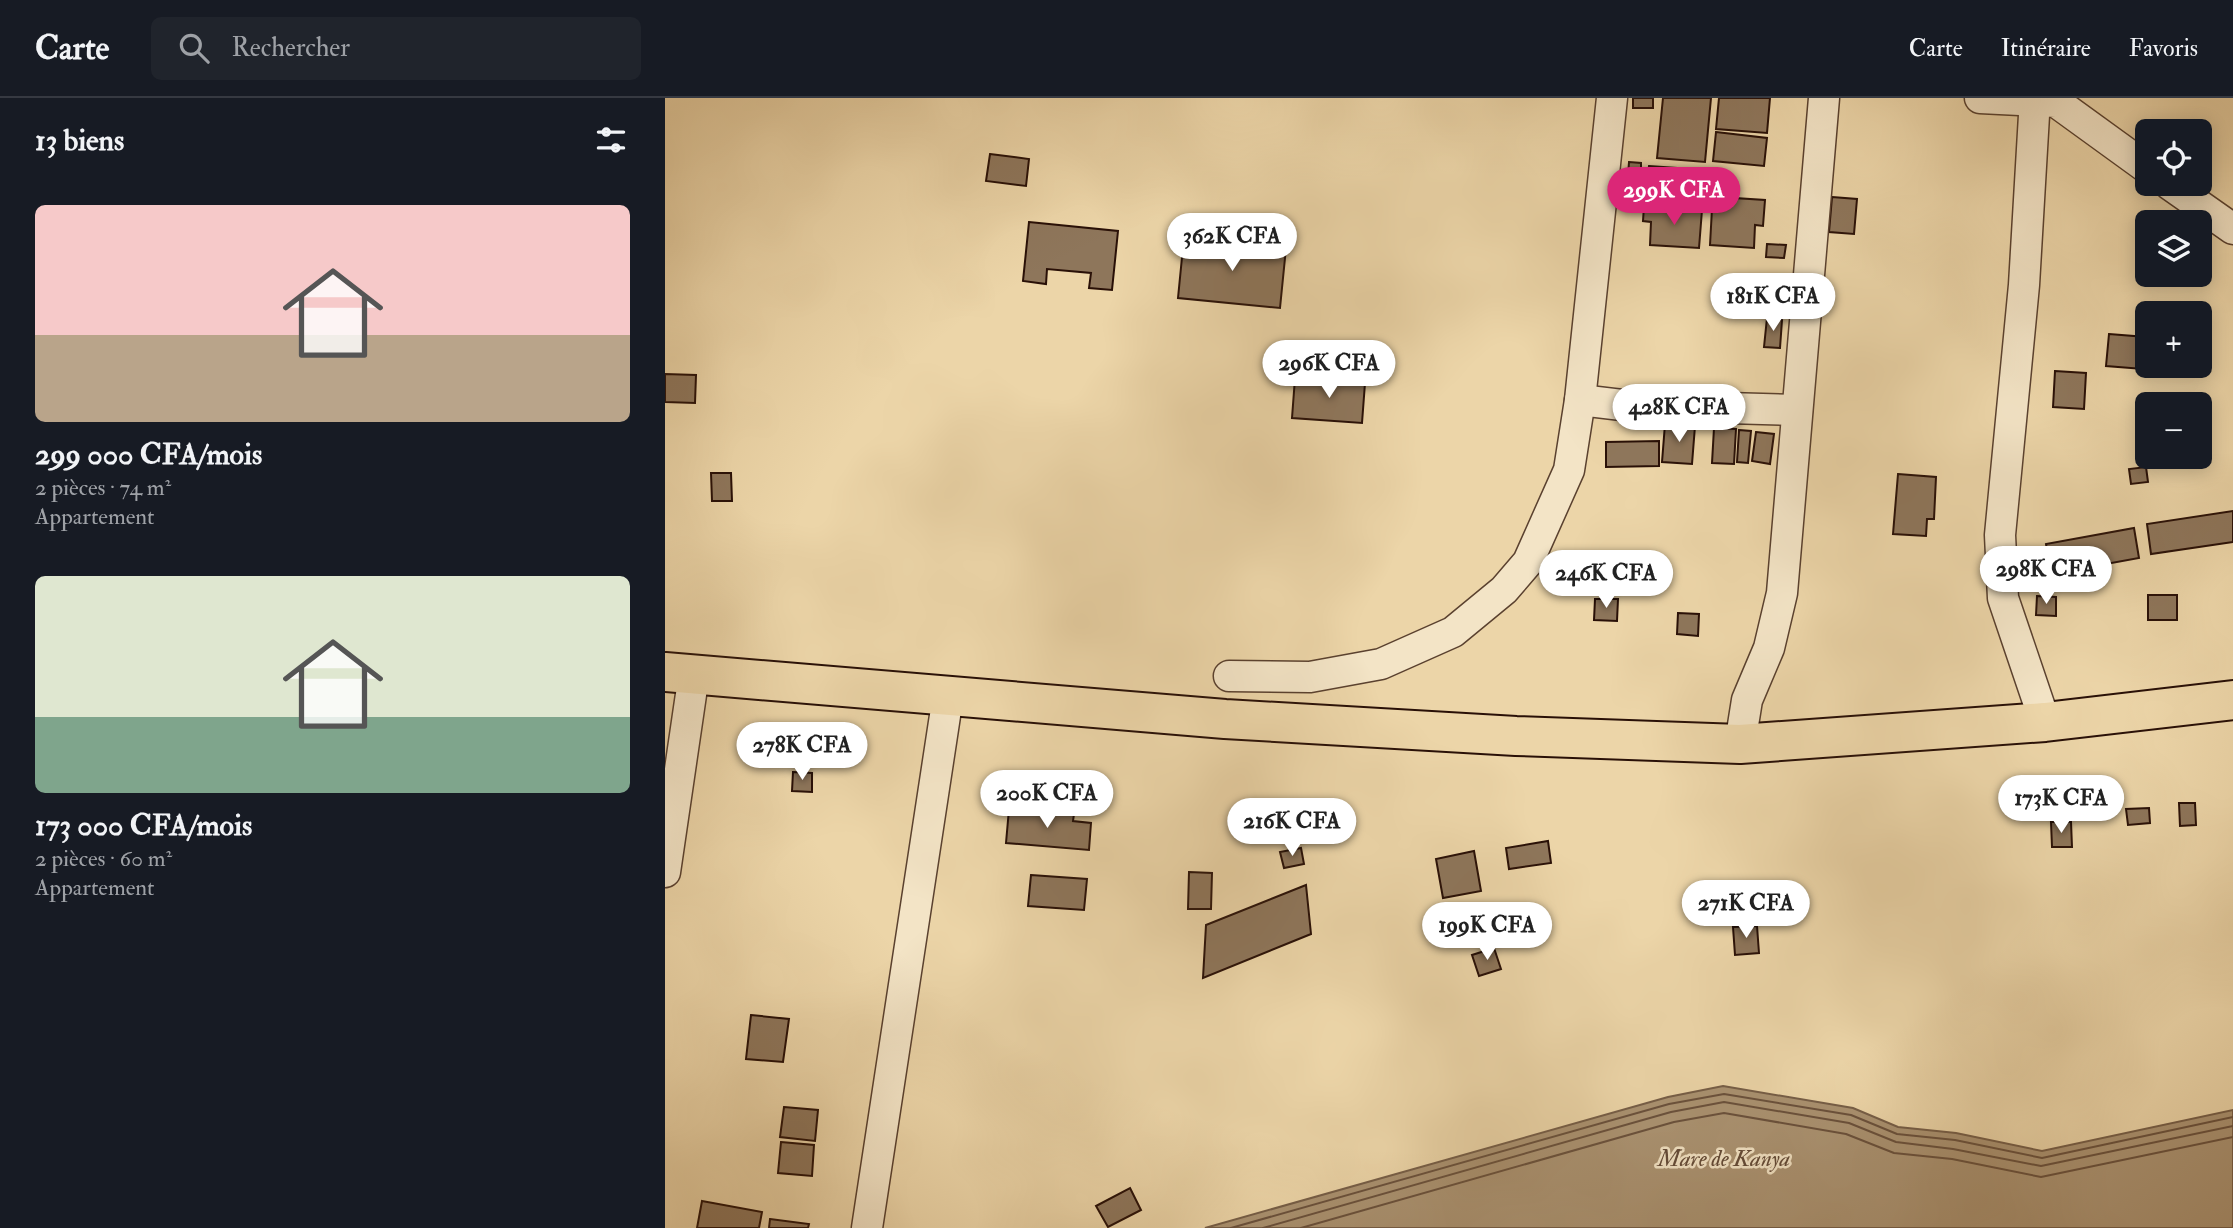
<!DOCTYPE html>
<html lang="fr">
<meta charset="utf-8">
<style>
:root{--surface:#171b24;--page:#20242c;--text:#f1f3f6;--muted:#9ea1a6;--line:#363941;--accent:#db2777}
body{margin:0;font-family:"IM FELL Double Pica",serif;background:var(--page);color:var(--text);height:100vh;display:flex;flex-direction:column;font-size:26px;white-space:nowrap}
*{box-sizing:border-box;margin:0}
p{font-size:23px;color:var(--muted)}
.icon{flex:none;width:38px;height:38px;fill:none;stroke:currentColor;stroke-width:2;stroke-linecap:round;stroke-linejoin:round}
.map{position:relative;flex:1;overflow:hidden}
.panel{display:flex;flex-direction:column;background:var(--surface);width:665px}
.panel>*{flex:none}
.buttons{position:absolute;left:1470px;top:21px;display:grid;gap:14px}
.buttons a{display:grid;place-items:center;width:77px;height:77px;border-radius:10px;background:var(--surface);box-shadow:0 4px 18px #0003;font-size:35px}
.price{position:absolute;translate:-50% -60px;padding:0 16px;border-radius:24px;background:#fff;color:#222;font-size:23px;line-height:46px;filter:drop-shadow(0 2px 4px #0008)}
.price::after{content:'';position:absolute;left:50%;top:42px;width:21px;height:16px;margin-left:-10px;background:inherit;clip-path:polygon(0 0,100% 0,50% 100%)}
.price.active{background:var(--accent);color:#fff}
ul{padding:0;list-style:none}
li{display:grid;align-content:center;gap:14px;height:371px;padding:0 35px}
li span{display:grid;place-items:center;height:217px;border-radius:10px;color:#555}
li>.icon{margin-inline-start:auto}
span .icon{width:126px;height:126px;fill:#fffc;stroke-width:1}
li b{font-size:30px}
h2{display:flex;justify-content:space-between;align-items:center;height:84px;padding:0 35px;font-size:30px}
header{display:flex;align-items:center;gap:42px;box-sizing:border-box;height:98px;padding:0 35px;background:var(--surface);border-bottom:2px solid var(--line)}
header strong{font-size:33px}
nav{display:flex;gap:38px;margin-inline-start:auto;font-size:24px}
.search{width:490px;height:63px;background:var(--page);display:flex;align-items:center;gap:18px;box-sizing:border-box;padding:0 24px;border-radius:10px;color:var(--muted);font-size:26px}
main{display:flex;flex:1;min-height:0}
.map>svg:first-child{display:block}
</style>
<header>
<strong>Carte</strong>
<div class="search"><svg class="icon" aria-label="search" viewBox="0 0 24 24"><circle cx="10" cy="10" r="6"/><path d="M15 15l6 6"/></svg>Rechercher</div>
<nav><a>Carte</a><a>Itinéraire</a><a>Favoris</a></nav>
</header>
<main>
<section class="panel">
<h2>13 biens<svg class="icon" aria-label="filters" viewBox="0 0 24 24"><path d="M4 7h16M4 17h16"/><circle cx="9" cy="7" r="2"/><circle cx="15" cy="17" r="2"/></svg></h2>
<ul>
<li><span style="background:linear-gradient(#f6c9c9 60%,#b9a48a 0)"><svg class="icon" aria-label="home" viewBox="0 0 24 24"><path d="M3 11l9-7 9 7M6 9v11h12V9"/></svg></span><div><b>299 000 CFA/mois</b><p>2 pièces · 74 m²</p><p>Appartement</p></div></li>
<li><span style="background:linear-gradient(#dfe7d0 65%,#7fa58c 0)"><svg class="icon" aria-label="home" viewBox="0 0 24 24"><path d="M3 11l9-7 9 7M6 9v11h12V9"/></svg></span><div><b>173 000 CFA/mois</b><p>2 pièces · 60 m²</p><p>Appartement</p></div></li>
</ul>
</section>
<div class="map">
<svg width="1568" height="1130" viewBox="0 0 1568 1130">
<rect width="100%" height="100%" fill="#ecd5a8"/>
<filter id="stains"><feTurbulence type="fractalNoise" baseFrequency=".00286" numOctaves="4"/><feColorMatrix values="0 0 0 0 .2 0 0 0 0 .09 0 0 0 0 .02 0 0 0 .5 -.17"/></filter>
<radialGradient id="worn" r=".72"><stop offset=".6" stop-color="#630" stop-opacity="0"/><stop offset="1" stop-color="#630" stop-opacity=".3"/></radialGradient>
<polygon fill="#aa9271" stroke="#765e47" stroke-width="2" points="1058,988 1188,1010 1233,1029 1291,1035 1377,1053 1568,1012 1568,1130 540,1130 1003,999"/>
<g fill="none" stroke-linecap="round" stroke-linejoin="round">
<g stroke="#6a513c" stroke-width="2">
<polyline points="566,1130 1004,1006 1059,996 1186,1017 1232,1036 1290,1042 1377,1060 1568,1019"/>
<polyline points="598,1130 1006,1014 1059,1004 1184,1025 1231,1044 1288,1051 1376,1068 1568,1028"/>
<polyline points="636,1130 1009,1024 1059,1015 1181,1036 1229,1055 1287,1061 1376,1079 1568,1039"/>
</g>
</g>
<g fill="#8e765b" stroke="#291007" stroke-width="2">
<rect x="968" y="0" width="20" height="10"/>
<polygon points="998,0 1046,0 1040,64 992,60"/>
<polygon points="1054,0 1105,0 1102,35 1051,31"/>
<polygon points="1051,34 1102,40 1099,68 1048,63"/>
<polygon points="325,56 364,61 361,88 321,83"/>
<polygon points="964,64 976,65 976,79 963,78"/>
<polygon points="984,68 1040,72 1037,108 988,104 990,83 982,83"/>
<polygon points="1048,92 1071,94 1070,100 1100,102 1098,128 1090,127 1089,150 1045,147"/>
<polygon points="1167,99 1192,101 1189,136 1164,134"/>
<polygon points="979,108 1037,112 1034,150 985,147 986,124 978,123"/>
<polygon points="364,124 453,133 447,192 424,190 426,175 382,171 381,186 358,183"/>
<polygon points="519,139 621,150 615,210 513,200"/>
<polygon points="1102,146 1121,147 1119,160 1101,159"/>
<polygon points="1102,220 1117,222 1115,250 1099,249"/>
<polygon points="1444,236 1481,239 1478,271 1441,268"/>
<polygon points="1390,273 1421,275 1419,311 1388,309"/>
<polygon points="0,276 31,277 30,305 0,304"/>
<polygon points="630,280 700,285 697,325 627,320"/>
<polygon points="1000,326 1030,328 1027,366 997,364"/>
<polygon points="1049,330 1071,331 1069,366 1047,365"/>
<polygon points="1074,332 1086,333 1083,365 1072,364"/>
<polygon points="1091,334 1109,336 1105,366 1087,363"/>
<polygon points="994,343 994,368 941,369 941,344"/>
<polygon points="1481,369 1483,384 1466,386 1464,371"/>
<polygon points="46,375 66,375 67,403 47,403"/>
<polygon points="1233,376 1271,379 1269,421 1262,421 1261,438 1228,436"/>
<polygon points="1568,413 1568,444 1486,456 1482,426"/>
<polygon points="1469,430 1474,460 1386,476 1381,446"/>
<rect x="1483" y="497" width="29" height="25"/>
<polygon points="1372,498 1391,499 1391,518 1371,517"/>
<polygon points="930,501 953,501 952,523 929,522"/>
<polygon points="1013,515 1034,516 1033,538 1012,536"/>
<polygon points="128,674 147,675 147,694 127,693"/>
<polygon points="1514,705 1530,705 1531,727 1515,728"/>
<polygon points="1484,710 1485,725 1463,727 1461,711"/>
<polygon points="344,711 409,716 408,723 426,725 424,752 341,745"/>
<polygon points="1386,724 1406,724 1407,749 1387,749"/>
<polygon points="883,743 886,765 844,771 841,750"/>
<polygon points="636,750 639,766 619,770 615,754"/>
<polygon points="809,753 816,793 778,800 771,761"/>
<polygon points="524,774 547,775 546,811 523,811"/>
<polygon points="366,777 422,781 419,812 363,808"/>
<polygon points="641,787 646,836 538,880 541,827"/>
<polygon points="1092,828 1094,855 1070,857 1068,829"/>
<polygon points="829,850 836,871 814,878 807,857"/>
<polygon points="86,917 124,921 118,964 81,961"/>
<polygon points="119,1009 153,1012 150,1043 115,1039"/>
<polygon points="116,1044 149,1047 147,1078 113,1075"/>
<polygon points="465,1090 476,1112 443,1129 431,1108"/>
<polygon points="37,1103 97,1114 94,1130 32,1130"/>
<polygon points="105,1121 144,1126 143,1130 104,1130"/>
</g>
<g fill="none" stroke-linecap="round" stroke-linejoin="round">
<defs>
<g id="street">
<polyline points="1315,0 1391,4 1482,70"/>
<polyline points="1370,0 1359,187 1335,437 1338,500 1380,624"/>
<polyline points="1504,86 1568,131"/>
<polyline points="915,302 957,307 1132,312"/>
<polyline points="564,578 645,579 716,566 788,534 839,492 863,464 904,372 915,302 947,0"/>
<polyline points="1075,646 1082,602 1104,550 1117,495 1159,0"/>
<polyline points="0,774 29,576"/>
<polyline points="202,1130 283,598"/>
</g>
<polyline id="highway" points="0,574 560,621 851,638 1075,646 1380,624 1568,602"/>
</defs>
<use href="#street" stroke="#5a412f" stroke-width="33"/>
<use href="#highway" stroke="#291007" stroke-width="42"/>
<use href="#street" stroke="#f3e4c6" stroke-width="30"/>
<use href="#highway" stroke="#ecd5a8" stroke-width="38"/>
</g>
<g text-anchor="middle" stroke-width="5" stroke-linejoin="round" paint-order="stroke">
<g font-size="23" font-style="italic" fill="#634a37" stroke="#f3e4c6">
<text x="1059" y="1068">Mare de Kanya</text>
</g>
</g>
<rect width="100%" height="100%" filter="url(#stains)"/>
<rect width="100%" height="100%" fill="url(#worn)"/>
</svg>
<div class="buttons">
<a><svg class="icon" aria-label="locate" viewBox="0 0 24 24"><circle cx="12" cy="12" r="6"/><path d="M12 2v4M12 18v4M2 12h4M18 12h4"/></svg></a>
<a><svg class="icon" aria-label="layers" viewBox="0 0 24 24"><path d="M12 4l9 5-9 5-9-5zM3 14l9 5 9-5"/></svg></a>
<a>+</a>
<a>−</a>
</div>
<b class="price active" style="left:1009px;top:129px">299K CFA</b>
<b class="price" style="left:567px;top:175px">362K CFA</b>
<b class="price" style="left:1108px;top:235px">181K CFA</b>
<b class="price" style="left:664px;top:302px">296K CFA</b>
<b class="price" style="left:1014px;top:346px">428K CFA</b>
<b class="price" style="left:1381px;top:508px">298K CFA</b>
<b class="price" style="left:941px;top:512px">246K CFA</b>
<b class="price" style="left:137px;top:684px">278K CFA</b>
<b class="price" style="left:382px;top:732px">200K CFA</b>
<b class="price" style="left:1396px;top:737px">173K CFA</b>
<b class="price" style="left:627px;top:760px">216K CFA</b>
<b class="price" style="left:1081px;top:842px">271K CFA</b>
<b class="price" style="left:822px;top:864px">199K CFA</b>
</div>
</main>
